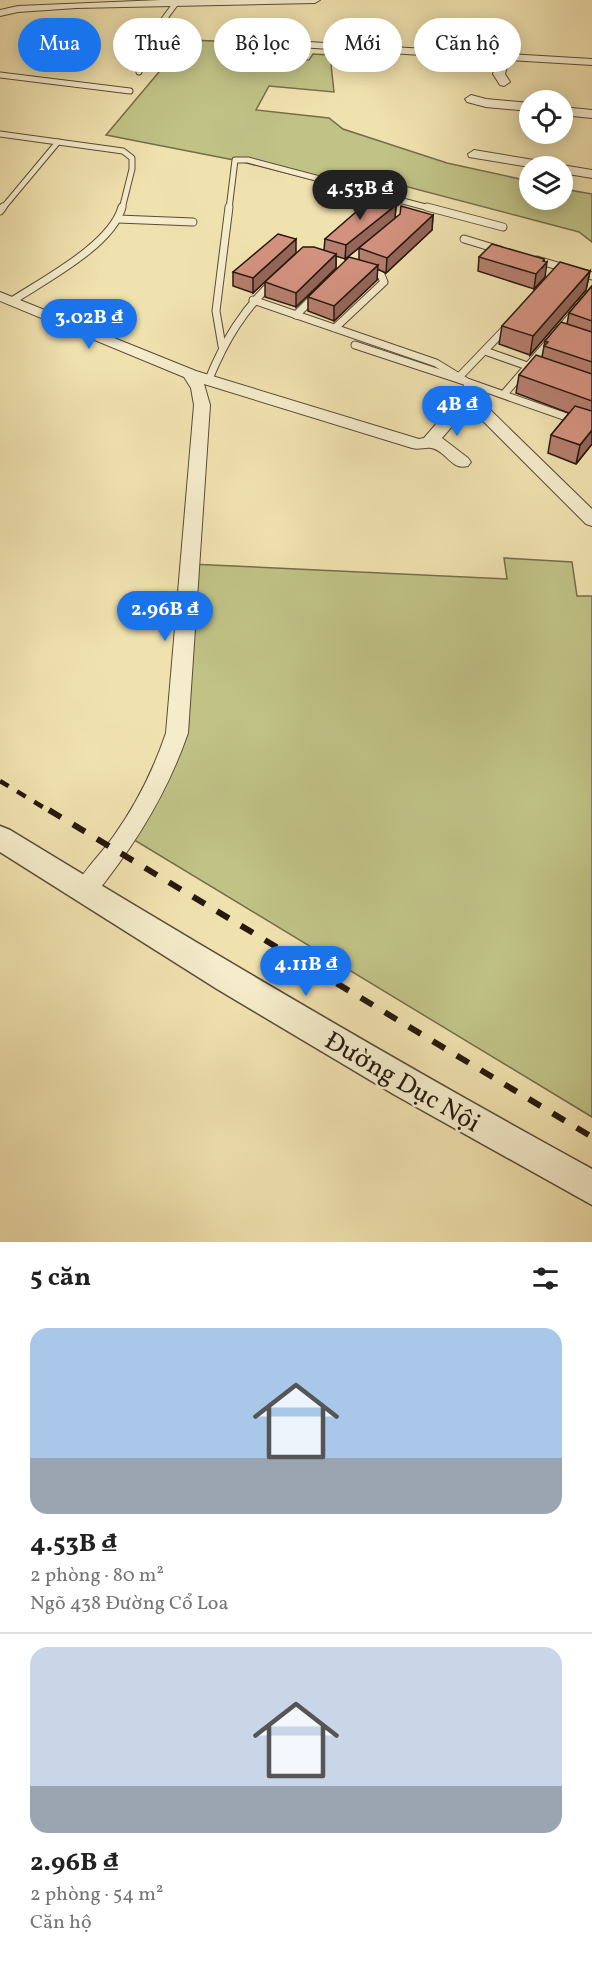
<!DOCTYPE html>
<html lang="vi">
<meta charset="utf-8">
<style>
:root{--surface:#fff;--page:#f6f6f6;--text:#222;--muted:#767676;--line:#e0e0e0;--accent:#1a73e8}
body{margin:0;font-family:Vollkorn,serif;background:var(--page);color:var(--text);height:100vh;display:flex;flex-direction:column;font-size:22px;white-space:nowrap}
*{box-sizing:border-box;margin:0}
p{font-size:20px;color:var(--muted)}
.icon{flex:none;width:33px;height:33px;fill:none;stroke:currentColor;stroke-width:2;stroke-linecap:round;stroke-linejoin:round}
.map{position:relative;height:1242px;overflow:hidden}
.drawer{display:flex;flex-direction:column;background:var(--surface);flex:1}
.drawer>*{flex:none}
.banner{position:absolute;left:18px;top:18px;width:556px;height:54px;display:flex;gap:12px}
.tools{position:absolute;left:519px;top:90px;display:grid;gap:12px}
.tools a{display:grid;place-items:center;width:54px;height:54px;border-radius:50%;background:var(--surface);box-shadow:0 3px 15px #0003;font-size:30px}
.price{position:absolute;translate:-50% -51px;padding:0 14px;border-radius:21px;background:var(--accent);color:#fff;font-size:20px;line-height:39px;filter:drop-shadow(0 2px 3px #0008)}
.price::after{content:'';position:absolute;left:50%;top:36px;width:18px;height:14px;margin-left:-9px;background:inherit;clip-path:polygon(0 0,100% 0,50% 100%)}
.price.selected{background:#222;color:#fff}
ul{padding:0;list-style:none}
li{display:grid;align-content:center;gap:12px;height:318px;padding:0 30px}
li+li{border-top:2px solid var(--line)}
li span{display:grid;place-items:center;height:186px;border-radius:18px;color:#555}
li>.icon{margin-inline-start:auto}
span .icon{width:108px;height:108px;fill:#fffc;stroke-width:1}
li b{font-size:26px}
h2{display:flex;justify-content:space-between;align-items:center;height:72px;padding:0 30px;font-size:26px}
.tag{padding:0 21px;border-radius:27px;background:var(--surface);box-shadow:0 3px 15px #0003;font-size:21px;line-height:54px}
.tag.selected{background:var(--accent);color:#fff}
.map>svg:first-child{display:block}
</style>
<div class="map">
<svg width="592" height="1242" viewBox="0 0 592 1242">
<rect width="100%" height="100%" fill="#f0e2af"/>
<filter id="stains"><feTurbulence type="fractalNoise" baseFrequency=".00333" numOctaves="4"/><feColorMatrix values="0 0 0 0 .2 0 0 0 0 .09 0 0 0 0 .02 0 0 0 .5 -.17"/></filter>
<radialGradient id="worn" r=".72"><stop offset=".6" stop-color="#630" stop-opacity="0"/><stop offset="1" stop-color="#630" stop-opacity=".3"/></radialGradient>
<g fill="#c0c286" stroke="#746d4b" stroke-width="1.5">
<polygon points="190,40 261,43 257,48 271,49 262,63 286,65 289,59 309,60 313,54 330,55 334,92 269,86 256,110 329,118 343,129 447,163 529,181 530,200 562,200 563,189 592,194 592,242 579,232 374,178 364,193 239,161 106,135 164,66"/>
<polygon points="504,558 572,562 577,596 592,596 592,1117 126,835 168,761 190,564 507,579"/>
</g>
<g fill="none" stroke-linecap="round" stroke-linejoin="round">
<defs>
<g id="service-far1">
<polyline points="139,72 145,45 176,3"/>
<polyline points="0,75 130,91"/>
<polyline points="0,134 58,142"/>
<polyline points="2,209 58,142 123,151 132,158 132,169 122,209"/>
<polyline points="229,209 235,160 248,160 433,209"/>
</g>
<g id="service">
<polyline points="427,207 503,227"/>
<polyline points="0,211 3,207"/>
<polyline points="118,219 193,222"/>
<polyline points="464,239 500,250"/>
<polyline points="537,260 592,276"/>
<polyline points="253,300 436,363 467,382 592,426"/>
<path d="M 12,301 C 44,280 112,245 122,207"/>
<polyline points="296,315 316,295"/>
<polyline points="335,328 384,282 381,275 366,271"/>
<polyline points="355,345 467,382 468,397"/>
<polyline points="222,346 216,311 229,207"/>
<polyline points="485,351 533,368"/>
<polyline points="460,376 508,326"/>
<path d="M 209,379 C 225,340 243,310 274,281"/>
<polyline points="504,394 575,312"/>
</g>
<g id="minor">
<polygon points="161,0 320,0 315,3 76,8 18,12 0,16 0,10 18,6"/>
<polygon points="241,38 592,59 592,65 509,60 505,74 510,82 504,86 500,85 493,74 497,60 237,43 237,39"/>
<polygon points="471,95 486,99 530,103 530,111 486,107 467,102 465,99"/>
<polygon points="562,107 592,110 592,118 562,115"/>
<polygon points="474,150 546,162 553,166 530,167 469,157 468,154"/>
<polygon points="562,165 592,170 592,178 562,173 562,166 557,166"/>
<path d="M 0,292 L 196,371 L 419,439 L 424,438 L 462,394 L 474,394 L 592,509 L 592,526 L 586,524 L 469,407 L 442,438 L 468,458 L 471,462 L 468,466 C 451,471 446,450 431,448 C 425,447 419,450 412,448 L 204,384 L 210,405 L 188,733 C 167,794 134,847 93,897 L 85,900 L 77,897 L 73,890 C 83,871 100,855 113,837 C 136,805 153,771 166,733 L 194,405 L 191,388 L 184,377 L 0,301 Z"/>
</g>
<path id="tertiary" d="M 0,826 L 10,830 C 202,947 395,1061 592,1169 L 592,1205 L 395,1095 L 217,989 L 0,852 Z"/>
</defs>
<use href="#service-far1" stroke="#5a4a38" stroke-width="7"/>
<use href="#service" stroke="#5a4a38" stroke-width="9"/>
<use href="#minor" stroke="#5a4a38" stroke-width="2"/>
<use href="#tertiary" stroke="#5a4a38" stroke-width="3"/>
<use href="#service-far1" stroke="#f5eccb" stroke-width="5"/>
<use href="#service" stroke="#f5eccb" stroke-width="7"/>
<use href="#minor" fill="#f5eccb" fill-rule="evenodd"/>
<use href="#tertiary" fill="#f5eccb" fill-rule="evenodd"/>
<polyline stroke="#281810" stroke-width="4.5" stroke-dasharray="10 10" stroke-linecap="butt" points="0,781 51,812"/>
<polyline stroke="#281810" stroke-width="6" stroke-dasharray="14 14" stroke-linecap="butt" points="49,810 592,1137"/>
</g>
<g fill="#b57e6d" stroke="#281810" stroke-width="1.5">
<polygon points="396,205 395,219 345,259 336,256 336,268 296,307 265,297 265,282 324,250 325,239"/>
<polygon points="433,215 432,230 386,273 377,269 377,280 334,321 308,311 308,297 359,260 359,248"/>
<polygon points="296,253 253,293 233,286 233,272"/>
<polygon points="479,257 544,259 545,277 534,289 478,271"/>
<polygon points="590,271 586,290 530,355 499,344 502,326"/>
<polygon points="592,286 592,444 576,464 548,453 551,435 569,413 516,393 519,375 542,357 545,341 567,324 569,313"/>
</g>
<g fill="#946659" stroke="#281810" stroke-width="1.5">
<polygon points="396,205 395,219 345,259 346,245"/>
<polygon points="433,215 432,230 386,273 387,258"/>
<polygon points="296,239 296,253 253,293 253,278"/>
<polygon points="336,254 336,268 296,307 296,293"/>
<polygon points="544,259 543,267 547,262 545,277 534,289 536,274"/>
<polygon points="378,265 377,280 334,321 334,306"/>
<polygon points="590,271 586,290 530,355 533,336"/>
<polygon points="592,430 592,444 576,464 580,445"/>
</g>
<g fill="#d3927f" stroke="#281810" stroke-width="1.5">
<polygon points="372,198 396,205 346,245 325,239"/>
<polygon points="401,206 433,215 387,258 359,248 400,214"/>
<polygon points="278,234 296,239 253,278 233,272"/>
<polygon points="492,244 544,259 543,261 547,262 536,274 479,257"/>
<polygon points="303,247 314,247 336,254 296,293 265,282"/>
<polygon points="349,257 378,265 334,306 308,297"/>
<polygon points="560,262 590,271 533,336 502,326"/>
<polygon points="592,286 592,321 569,313"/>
<polygon points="561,322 592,332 592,362 544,346 548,342 545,341"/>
<polygon points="536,355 592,374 592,401 519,375"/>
<polygon points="575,406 592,411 592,430 580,445 551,435"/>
</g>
<g text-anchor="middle" stroke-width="5" stroke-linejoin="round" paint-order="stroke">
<g font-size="26" fill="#281810" stroke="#f5eccb">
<text transform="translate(403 1081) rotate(30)" y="9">Đường Dục Nội</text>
</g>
</g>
<rect width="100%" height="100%" filter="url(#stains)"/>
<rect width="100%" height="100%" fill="url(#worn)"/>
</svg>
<div class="tools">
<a><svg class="icon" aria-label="locate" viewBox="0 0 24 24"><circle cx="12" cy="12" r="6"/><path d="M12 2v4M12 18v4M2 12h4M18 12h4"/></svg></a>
<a><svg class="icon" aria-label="layers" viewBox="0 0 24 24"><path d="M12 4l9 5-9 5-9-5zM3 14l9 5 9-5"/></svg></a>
</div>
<b class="price selected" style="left:360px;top:221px">4.53B ₫</b>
<b class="price" style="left:89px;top:350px">3.02B ₫</b>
<b class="price" style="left:457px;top:437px">4B ₫</b>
<b class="price" style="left:165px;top:642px">2.96B ₫</b>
<b class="price" style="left:306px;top:997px">4.11B ₫</b>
<div class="banner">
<a class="tag selected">Mua</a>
<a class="tag">Thuê</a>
<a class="tag">Bộ lọc</a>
<a class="tag">Mới</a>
<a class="tag">Căn hộ</a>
</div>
</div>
<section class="drawer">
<h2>5 căn<svg class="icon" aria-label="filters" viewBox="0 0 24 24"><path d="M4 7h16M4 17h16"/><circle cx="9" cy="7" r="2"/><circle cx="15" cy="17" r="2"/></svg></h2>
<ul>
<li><span style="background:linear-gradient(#a9c7e8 70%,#9aa5b1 0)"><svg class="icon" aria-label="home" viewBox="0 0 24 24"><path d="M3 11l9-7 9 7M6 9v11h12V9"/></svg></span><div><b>4.53B ₫</b><p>2 phòng · 80 m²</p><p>Ngõ 438 Đường Cổ Loa</p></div></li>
<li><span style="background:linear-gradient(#c9d6e8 75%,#9aa5b1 0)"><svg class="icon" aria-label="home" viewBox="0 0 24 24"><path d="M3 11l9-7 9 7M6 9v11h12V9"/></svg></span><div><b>2.96B ₫</b><p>2 phòng · 54 m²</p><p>Căn hộ</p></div></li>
</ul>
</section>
